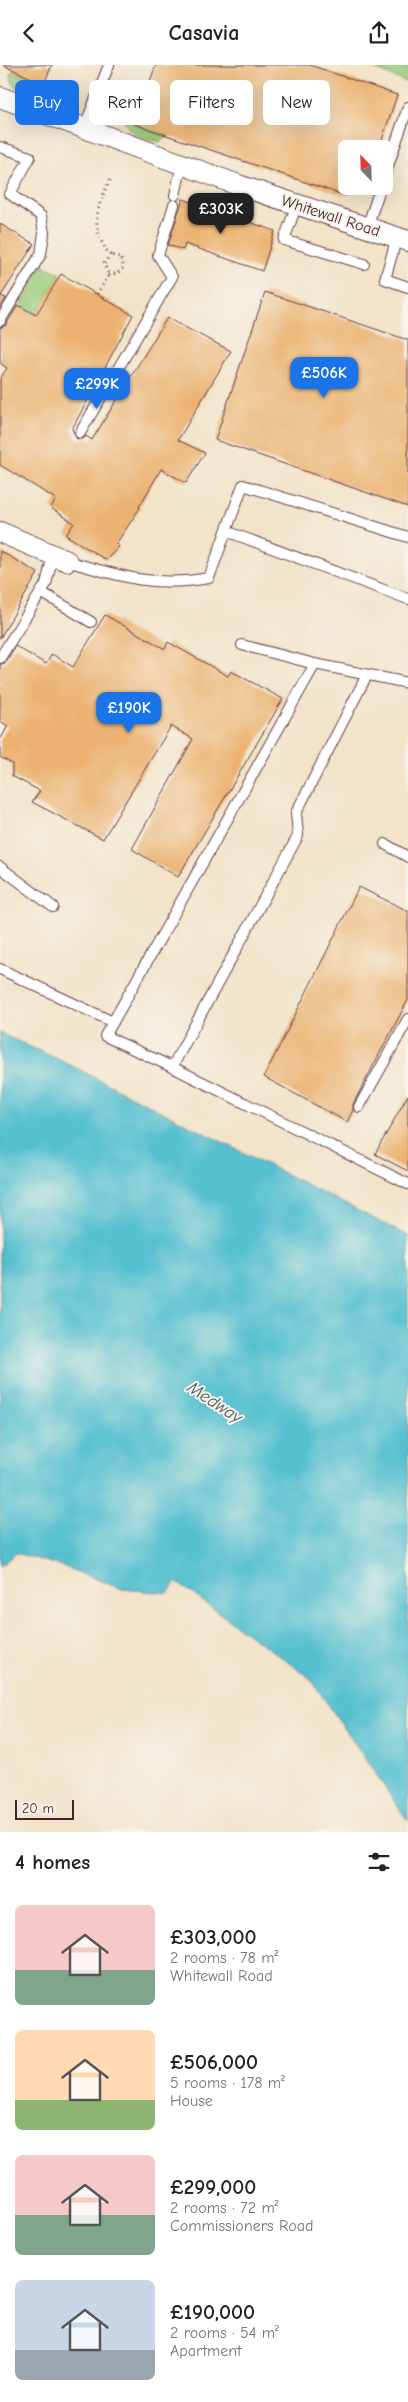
<!DOCTYPE html>
<meta charset="utf-8">
<style>
:root{--surface:#fff;--page:#f2f2f2;--text:#222;--muted:#767676;--accent:#1a73e8}
body{margin:0;font-family:"Comic Neue",sans-serif;background:var(--page);color:var(--text);height:100vh;display:flex;flex-direction:column;font-size:19px;white-space:nowrap}
*{box-sizing:border-box;margin:0}
p{font-size:16px;color:var(--muted)}
.icon{flex:none;width:28px;height:28px;fill:none;stroke:currentColor;stroke-width:2;stroke-linecap:round;stroke-linejoin:round}
.map{position:relative;height:1767px;overflow:hidden}
.details{display:flex;flex-direction:column;background:var(--surface);flex:1}
.details>*{flex:none}
.top-card{position:absolute;left:15px;top:15px;width:379px;height:45px;display:flex;gap:10px}
.needle{width:32px;rotate:337deg}
.buttons{position:absolute;left:338px;top:75px;display:grid;gap:10px}
.buttons a{display:grid;place-items:center;width:55px;height:55px;border-radius:8px;background:var(--surface);box-shadow:0 5px 20px #0002;font-size:25px}
.scale{position:absolute;left:15px;bottom:12px;width:59px;box-sizing:border-box;padding-left:5px;border:2px solid #4a1f2b;border-top:0;font-size:14px;line-height:18px;white-space:nowrap;color:#4a1f2b;-webkit-text-stroke:4px #f7f3e8;paint-order:stroke}
.price{position:absolute;translate:-50% -42px;padding:0 11px;border-radius:10px;background:var(--accent);color:#fff;font-size:16px;line-height:32px;filter:drop-shadow(0 1px 2px #0008)}
.price::after{content:'';position:absolute;left:50%;top:30px;width:15px;height:11px;margin-left:-8px;background:inherit;clip-path:polygon(0 0,100% 0,50% 100%)}
.price.current{background:#222;color:#fff}
ul{padding:0;list-style:none}
li{display:flex;align-items:center;gap:15px;height:125px;padding:0 15px}
li span{display:grid;place-items:center;flex:none;width:140px;height:100px;border-radius:8px;color:#555}
li>.icon{margin-inline-start:auto}
span .icon{width:60px;height:60px;fill:#fffc;stroke-width:1}
li b{font-size:21px}
h2{display:flex;justify-content:space-between;align-items:center;height:60px;padding:0 15px;font-size:21px}
.chip{padding:0 18px;border-radius:8px;background:var(--surface);box-shadow:0 5px 20px #0002;font-size:18px;line-height:45px}
.chip.current{background:var(--accent);color:#fff}
header{display:flex;justify-content:space-between;align-items:center;height:65px;padding:0 15px;background:var(--surface);font-size:22px;font-weight:600}
.map>svg:first-child{display:block}
</style>
<header><svg class="icon" aria-label="back" viewBox="0 0 24 24"><path d="M15 5l-7 7 7 7"/></svg>Casavia<svg class="icon" aria-label="share" viewBox="0 0 24 24"><path d="M12 15V3M7 8l5-5 5 5M5 13v7h14v-7"/></svg></header>
<div class="map">
<svg width="408" height="1767" viewBox="0 0 408 1767">
<rect width="100%" height="100%" fill="#f7f3e8"/>
<filter id="ink" filterUnits="userSpaceOnUse"><feTurbulence type="fractalNoise" baseFrequency=".02" numOctaves="2"/><feDisplacementMap in="SourceGraphic" scale="10" xChannelSelector="R" yChannelSelector="G"/><feConvolveMatrix kernelMatrix="1 2 1 2 8 2 1 2 1" color-interpolation-filters="sRGB"/></filter>
<filter id="wash" filterUnits="userSpaceOnUse"><feTurbulence type="fractalNoise" baseFrequency=".0096" numOctaves="4" result="noise"/><feDisplacementMap in="SourceGraphic" scale="20" xChannelSelector="R" yChannelSelector="G"/><feGaussianBlur stdDeviation="1.12" result="paint"/><feColorMatrix in="noise" values="0 0 0 0 0 0 0 0 0 0 0 0 0 0 0 0 0 1.4 0 .05"/><feComposite in="paint" operator="in"/></filter>
<g filter="url(#wash)">
<rect width="100%" height="100%" fill="#f2e3c9"/>
<g fill="#9acb7b" stroke="#727553">
<polygon points="366,0 408,1 408,18"/>
<path d="M 13,5 L 43,19 L 45,16 L 61,24 L 54,32 C 34,36 14,30 10,9 Z"/>
<path d="M 125,49 L 136,53 L 134,59 L 169,71 L 160,77 C 143,72 123,70 125,49 Z"/>
<polygon points="43,200 61,209 36,250 20,242"/>
</g>
<polygon fill="#55c0d0" stroke="#50707e" points="0,968 66,998 408,1171 408,1756 310,1613 176,1517 168,1528 122,1524 62,1501 16,1488 0,1501"/>
<g id="blocks">
<g fill="#ebb271">
<polygon points="3,0 52,0 44,19"/>
<polygon points="156,0 310,0 397,30 379,84 346,84 346,131 134,59"/>
<polygon points="183,134 275,166 262,206 185,179 183,185 168,180"/>
<polygon points="0,159 34,179 1,231 6,233 0,243"/>
<polygon points="61,209 133,250 72,364 77,374 83,374 86,371 92,375 167,253 231,286 178,375 205,388 186,418 161,404 139,442 140,443 116,479 119,482 106,495 66,470 74,458 51,443 56,434 0,400 0,314 7,303 0,298 0,263 6,260 18,240 36,250"/>
<polygon points="265,227 408,275 408,442 215,375"/>
<polygon points="0,486 38,508 0,573"/>
<polygon points="105,550 165,584 168,577 228,611 231,606 283,634 178,812 132,784 193,674 171,661 103,774 32,737 40,726 12,711 12,699 0,692 0,675 8,661 0,656 0,600 6,597 15,581 46,599 52,589 73,602"/>
<polygon points="359,822 408,846 408,935 353,1039 353,1045 347,1057 264,1012"/>
<polygon points="408,1030 408,1106 375,1089"/>
</g>
</g>
</g>
<g filter="url(#ink)">
<use href="#blocks" fill-opacity="0" stroke="#633c43" stroke-width="1"/>
<g fill="none" stroke-linecap="round" stroke-linejoin="round">
<defs>
<g id="service">
<polyline points="84,63 109,0"/>
<polyline points="0,82 30,92 10,129 41,151 44,168 41,189 0,256"/>
<polyline points="384,113 408,42"/>
<polyline points="175,130 182,99"/>
<polyline points="297,139 284,175 364,199"/>
<polyline points="367,162 381,121"/>
<polyline points="397,172 385,214 408,222"/>
<polyline points="80,368 172,212 158,190 174,140"/>
<polyline points="226,466 408,534"/>
<path d="M 67,496 C 120,511 153,523 209,513 L 243,420 L 408,472"/>
<polyline points="41,527 91,557"/>
<polyline points="242,580 315,599"/>
<polyline points="0,593 46,519 53,490"/>
<polyline points="408,618 315,599 105,971 172,1002 408,1119"/>
<polyline points="385,779 408,792"/>
<polyline points="0,802 53,842"/>
<polyline points="0,904 113,957"/>
<polyline points="172,1002 298,771 296,748 367,610"/>
<polyline points="359,1042 408,954"/>
</g>
<g id="minor">
<polyline points="0,32 241,121 408,176"/>
<polyline points="0,467 67,496"/>
</g>
</defs>
<use href="#service" stroke="#633c43" stroke-width="12"/>
<use href="#minor" stroke="#633c43" stroke-width="22"/>
<g stroke="#633c43" stroke-width="3" stroke-dasharray="1 4" stroke-linecap="butt">
<polyline points="109,210 118,208 124,202 120,192 110,190"/>
<path d="M 97,229 L 109,210 L 104,199 L 110,190 C 89,163 96,143 110,115"/>
</g>
<use href="#service" stroke="#fff" stroke-width="10"/>
<use href="#minor" stroke="#fff" stroke-width="20"/>
</g>
</g>
<g text-anchor="middle" stroke-width="4" stroke-linejoin="round" paint-order="stroke">
<g font-size="16" fill="#4a1f2b" stroke="#f7f3e8">
<text transform="translate(331 150) rotate(18)" y="6">Whitewall Road</text>
</g>
<g font-size="18" font-style="italic" fill="#4e5765" stroke="#f7f3e8">
<text transform="translate(215 1337) rotate(33)" y="6">Medway</text>
</g>
</g>
</svg>
<div class="buttons">
<a><svg class="needle" viewBox="-14 -14 28 28"><path d="M0-13l5 13h-10z" fill="#e53935"/><path d="M0 13l5-13h-10z" fill="#767676"/></svg></a>
</div>
<div class="scale">20 m</div>
<b class="price current" style="left:221px;top:170px">£303K</b>
<b class="price" style="left:324px;top:334px">£506K</b>
<b class="price" style="left:97px;top:345px">£299K</b>
<b class="price" style="left:129px;top:669px">£190K</b>
<div class="top-card">
<a class="chip current">Buy</a>
<a class="chip">Rent</a>
<a class="chip">Filters</a>
<a class="chip">New</a>
</div>
</div>
<section class="details">
<h2>4 homes<svg class="icon" aria-label="filters" viewBox="0 0 24 24"><path d="M4 7h16M4 17h16"/><circle cx="9" cy="7" r="2"/><circle cx="15" cy="17" r="2"/></svg></h2>
<ul>
<li><span style="background:linear-gradient(#f6c9c9 65%,#7fa58c 0)"><svg class="icon" aria-label="home" viewBox="0 0 24 24"><path d="M3 11l9-7 9 7M6 9v11h12V9"/></svg></span><div><b>£303,000</b><p>2 rooms · 78 m²</p><p>Whitewall Road</p></div></li>
<li><span style="background:linear-gradient(#ffd9b3 70%,#8fb573 0)"><svg class="icon" aria-label="home" viewBox="0 0 24 24"><path d="M3 11l9-7 9 7M6 9v11h12V9"/></svg></span><div><b>£506,000</b><p>5 rooms · 178 m²</p><p>House</p></div></li>
<li><span style="background:linear-gradient(#f6c9c9 60%,#7fa58c 0)"><svg class="icon" aria-label="home" viewBox="0 0 24 24"><path d="M3 11l9-7 9 7M6 9v11h12V9"/></svg></span><div><b>£299,000</b><p>2 rooms · 72 m²</p><p>Commissioners Road</p></div></li>
<li><span style="background:linear-gradient(#c9d6e8 70%,#9aa5b1 0)"><svg class="icon" aria-label="home" viewBox="0 0 24 24"><path d="M3 11l9-7 9 7M6 9v11h12V9"/></svg></span><div><b>£190,000</b><p>2 rooms · 54 m²</p><p>Apartment</p></div></li>
</ul>
</section>
